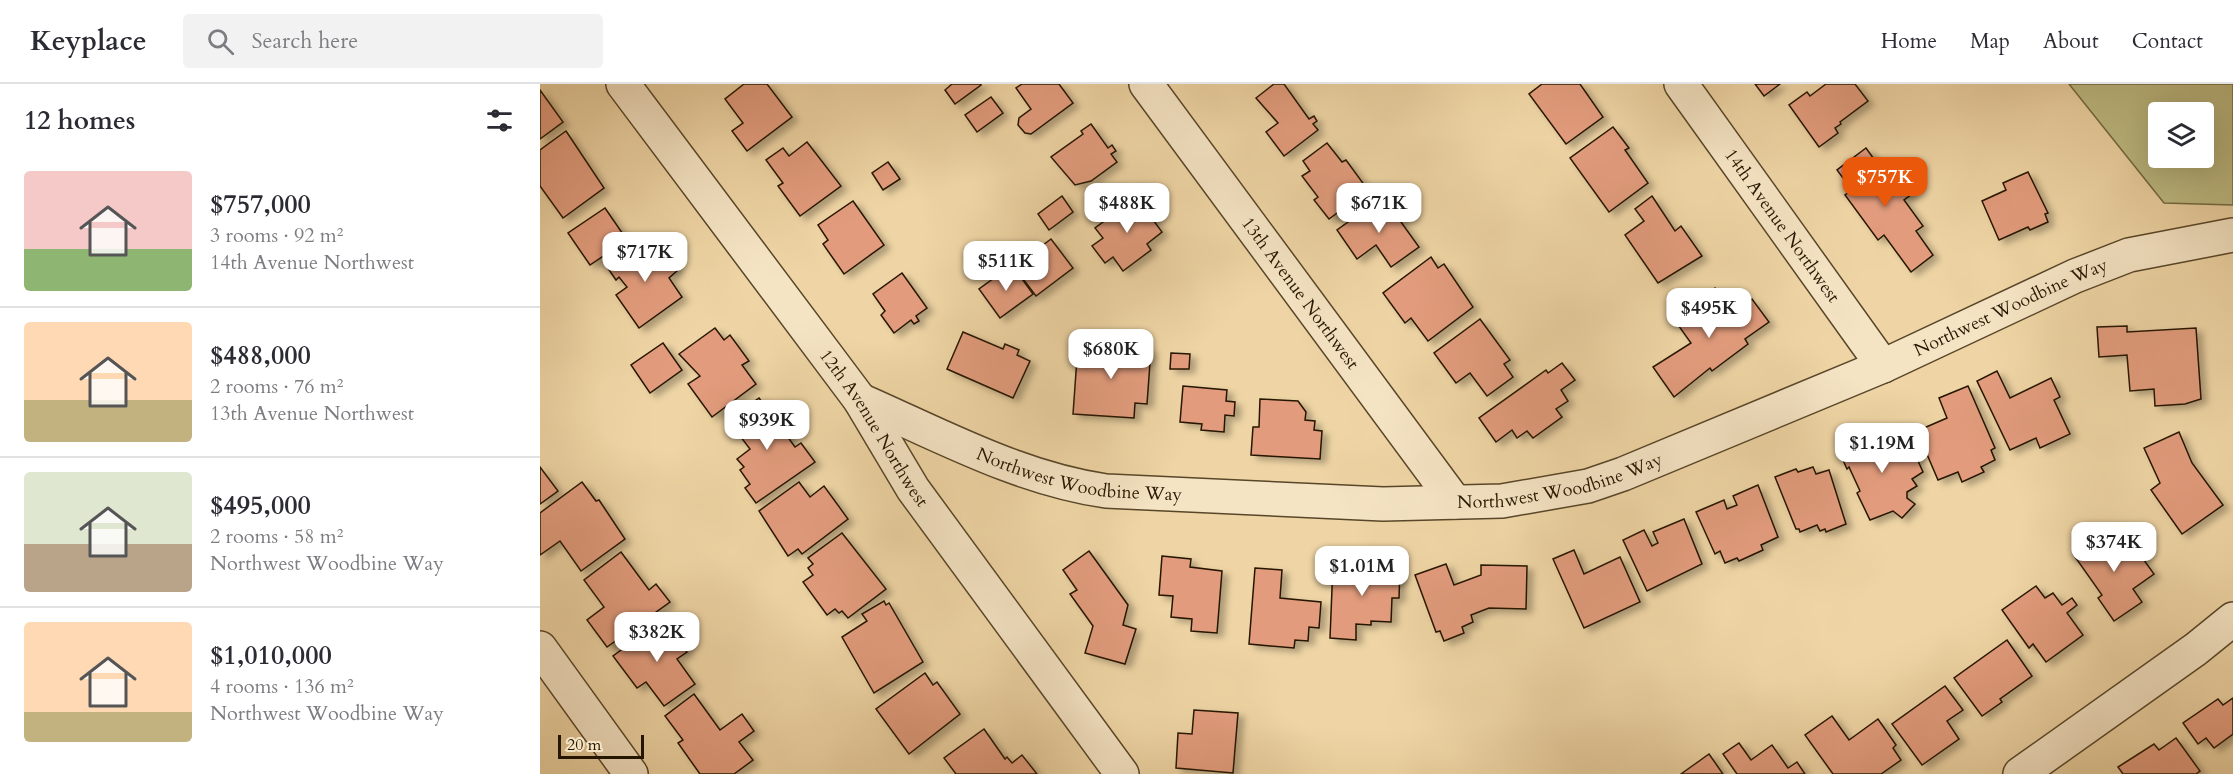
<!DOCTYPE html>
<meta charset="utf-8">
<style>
:root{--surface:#fff;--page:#f2f2f3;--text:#2b2b33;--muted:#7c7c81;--line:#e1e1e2;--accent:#ea580c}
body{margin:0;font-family:Cardo,serif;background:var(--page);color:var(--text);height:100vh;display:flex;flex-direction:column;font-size:22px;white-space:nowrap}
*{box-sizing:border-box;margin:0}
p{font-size:20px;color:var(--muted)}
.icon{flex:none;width:33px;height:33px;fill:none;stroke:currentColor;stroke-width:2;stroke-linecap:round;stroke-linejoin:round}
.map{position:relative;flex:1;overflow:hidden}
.sheet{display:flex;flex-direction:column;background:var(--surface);width:540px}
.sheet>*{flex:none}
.controls{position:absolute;left:1608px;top:18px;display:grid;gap:12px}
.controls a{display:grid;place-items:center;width:66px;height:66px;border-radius:6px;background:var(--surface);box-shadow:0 6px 24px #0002;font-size:30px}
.scale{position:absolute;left:18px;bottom:15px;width:86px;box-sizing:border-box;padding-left:6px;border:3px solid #261600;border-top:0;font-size:16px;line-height:21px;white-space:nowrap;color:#261600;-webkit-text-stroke:4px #f5e4c4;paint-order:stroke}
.price{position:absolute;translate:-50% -51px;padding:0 14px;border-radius:12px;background:#fff;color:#222;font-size:20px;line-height:39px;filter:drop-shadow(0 2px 3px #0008)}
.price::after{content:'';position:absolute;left:50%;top:36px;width:18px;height:14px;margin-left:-9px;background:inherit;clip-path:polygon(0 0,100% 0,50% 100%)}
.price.selected{background:var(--accent);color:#fff}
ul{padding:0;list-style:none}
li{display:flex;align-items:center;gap:18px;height:150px;padding:0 24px}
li+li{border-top:2px solid var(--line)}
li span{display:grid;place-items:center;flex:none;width:168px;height:120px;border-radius:6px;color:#555}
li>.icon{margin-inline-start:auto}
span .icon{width:72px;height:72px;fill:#fffc;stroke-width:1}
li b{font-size:26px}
h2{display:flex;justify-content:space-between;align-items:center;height:72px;padding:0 24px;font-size:26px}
header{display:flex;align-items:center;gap:36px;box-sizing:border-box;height:84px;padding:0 30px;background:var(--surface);border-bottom:2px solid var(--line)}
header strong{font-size:28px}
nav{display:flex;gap:33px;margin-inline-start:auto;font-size:21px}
.search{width:420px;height:54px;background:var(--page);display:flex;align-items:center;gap:15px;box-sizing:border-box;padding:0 21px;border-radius:6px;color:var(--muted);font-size:22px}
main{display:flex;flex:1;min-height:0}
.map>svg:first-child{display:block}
</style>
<header>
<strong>Keyplace</strong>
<div class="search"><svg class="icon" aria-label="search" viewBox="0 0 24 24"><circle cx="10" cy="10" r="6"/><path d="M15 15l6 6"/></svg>Search here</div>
<nav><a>Home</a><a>Map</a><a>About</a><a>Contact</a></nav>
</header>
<main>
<section class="sheet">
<h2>12 homes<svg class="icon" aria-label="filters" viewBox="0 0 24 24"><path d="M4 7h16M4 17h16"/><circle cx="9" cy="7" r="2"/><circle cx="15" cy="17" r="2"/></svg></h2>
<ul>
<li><span style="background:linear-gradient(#f6c9c9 65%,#8fb573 0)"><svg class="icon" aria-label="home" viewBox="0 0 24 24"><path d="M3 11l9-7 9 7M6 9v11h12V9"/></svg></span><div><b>$757,000</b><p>3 rooms · 92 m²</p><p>14th Avenue Northwest</p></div></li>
<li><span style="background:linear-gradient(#ffd9b3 65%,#c2b280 0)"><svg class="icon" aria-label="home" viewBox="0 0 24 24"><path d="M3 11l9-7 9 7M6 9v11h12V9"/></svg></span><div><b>$488,000</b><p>2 rooms · 76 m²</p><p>13th Avenue Northwest</p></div></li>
<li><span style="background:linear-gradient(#dfe7d0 60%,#b9a48a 0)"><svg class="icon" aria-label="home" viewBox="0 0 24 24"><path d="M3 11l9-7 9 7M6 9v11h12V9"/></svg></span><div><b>$495,000</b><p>2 rooms · 58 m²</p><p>Northwest Woodbine Way</p></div></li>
<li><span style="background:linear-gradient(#ffd9b3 75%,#c2b280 0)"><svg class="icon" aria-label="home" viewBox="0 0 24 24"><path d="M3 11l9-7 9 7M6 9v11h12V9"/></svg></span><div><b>$1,010,000</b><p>4 rooms · 136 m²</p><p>Northwest Woodbine Way</p></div></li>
</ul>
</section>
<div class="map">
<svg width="1693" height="690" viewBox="0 0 1693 690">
<defs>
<filter id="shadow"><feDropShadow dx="6" dy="4" stdDeviation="3" flood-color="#0004"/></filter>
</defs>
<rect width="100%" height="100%" fill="#efd5a5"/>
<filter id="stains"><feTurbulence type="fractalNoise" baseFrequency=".00333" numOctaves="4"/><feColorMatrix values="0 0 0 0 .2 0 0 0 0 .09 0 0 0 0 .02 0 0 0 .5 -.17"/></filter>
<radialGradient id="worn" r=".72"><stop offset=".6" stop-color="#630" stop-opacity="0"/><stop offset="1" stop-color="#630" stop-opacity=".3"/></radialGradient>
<path fill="#bebc83" stroke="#726942" stroke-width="1.5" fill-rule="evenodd" d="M 1529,0 L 1693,0 L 1693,121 L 1624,119 ZM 1618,28 L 1664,28 L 1664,74 L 1618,74 Z"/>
<g fill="#e29c7d" stroke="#261600" stroke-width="1.5" filter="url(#shadow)">
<polygon points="204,0 227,0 252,33 207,67 192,47 203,39 185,15"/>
<polygon points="412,0 441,0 441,1 415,20 405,6"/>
<polygon points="482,0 519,0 533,19 491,50 485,49 478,41 479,34 491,25 476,4"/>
<polygon points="734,0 744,0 769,35 774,32 777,37 773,40 778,46 744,72 726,48 738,39 716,14"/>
<polygon points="1002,0 1040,0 1063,33 1026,60 989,10"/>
<polygon points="1215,0 1240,0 1224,12"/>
<polygon points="1286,0 1315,0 1328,17 1300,38 1301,40 1295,44 1298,49 1279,63 1249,21 1267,8 1270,12"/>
<polygon points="0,6 23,38 0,55"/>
<polygon points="451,13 463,29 437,48 425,31"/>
<polygon points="551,40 568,64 572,61 576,67 571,70 577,78 551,97 535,101 511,73 543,50 541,47"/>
<polygon points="1073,43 1089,64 1085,66 1108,99 1069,128 1030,74"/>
<polygon points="26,47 64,104 23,134 0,102 0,66"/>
<polygon points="267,58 301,102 260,132 238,102 243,99 226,76 243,64 249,72"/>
<polygon points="787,59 802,78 806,76 828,106 789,135 774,116 778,113 762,92 770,87 763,77"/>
<polygon points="1326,64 1349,96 1357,90 1372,110 1364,116 1383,142 1376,147 1393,171 1371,188 1344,151 1338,156 1305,111 1312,106 1297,86"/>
<polygon points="348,78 360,95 343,106 332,89"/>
<polygon points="1488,88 1508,129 1505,130 1508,138 1490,146 1488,143 1459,156 1442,117 1466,106 1463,99"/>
<polygon points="601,110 612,125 608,129 622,148 607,160 611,166 583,187 573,173 565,179 552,162 563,154 555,144"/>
<polygon points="522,112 533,128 509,146 498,130"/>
<polygon points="1112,112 1135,147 1141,142 1162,172 1118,199 1085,151 1104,137 1095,125"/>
<polygon points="843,113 879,163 851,183 836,161 817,175 797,146"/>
<polygon points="313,117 344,161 304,190 283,160 288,156 278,141"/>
<polygon points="65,124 87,156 50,181 28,149"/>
<polygon points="511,155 533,184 496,212 474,183"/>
<polygon points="102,157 111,168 119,162 137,187 129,194 142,213 99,244 76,211 87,203 79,193 76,196 67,183"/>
<polygon points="891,173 898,184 904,180 933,223 888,257 871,234 865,239 843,209"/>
<polygon points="472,181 493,210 460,234 439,205"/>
<polygon points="362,189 387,224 376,232 379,237 374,240 371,236 354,249 341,231 345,227 333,210"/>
<polygon points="1175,204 1193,229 1212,215 1229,238 1205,255 1208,260 1172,287 1170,284 1134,313 1113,283 1151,259 1138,241 1144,236 1139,230"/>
<polygon points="940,235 970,276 964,280 973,293 947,312 930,289 916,299 894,269"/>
<polygon points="1587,242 1587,248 1656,244 1661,315 1645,320 1615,322 1614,305 1590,307 1587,271 1559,273 1557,243"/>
<polygon points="175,244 184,256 190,251 209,277 202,281 216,300 172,333 148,300 160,292 139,270"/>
<polygon points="423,248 463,265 465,260 479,266 477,271 490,277 473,314 407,285"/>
<polygon points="123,259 142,286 110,309 91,281"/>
<polygon points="538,260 611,265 607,320 595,319 594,334 533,330"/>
<polygon points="631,269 650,270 649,285 630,285"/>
<polygon points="1022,279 1035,296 1021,306 1028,317 1016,325 1022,333 993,354 987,347 977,354 972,346 956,358 939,334 1006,286 1008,289"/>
<polygon points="1457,287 1470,314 1511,294 1520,313 1514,316 1530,350 1500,364 1496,354 1470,366 1437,297"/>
<polygon points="643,302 687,306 686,317 695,318 694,332 685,331 684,348 661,346 662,340 640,338"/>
<polygon points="1428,302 1455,364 1451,366 1455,376 1441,383 1444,388 1422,398 1418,388 1398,396 1377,347 1407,334 1399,314"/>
<polygon points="219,314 255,363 261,359 275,378 216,419 205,404 210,400 200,386 204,383 197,375 210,365 188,336"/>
<polygon points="720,315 758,317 766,328 765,336 775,337 774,346 782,347 780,375 711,371 713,343 719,343"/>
<polygon points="1325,345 1336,360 1346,359 1348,364 1368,355 1383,388 1372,395 1377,402 1367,408 1367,414 1375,420 1362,434 1353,427 1330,436 1317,409 1320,407 1309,383 1307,385 1298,365"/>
<polygon points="1639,348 1652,379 1683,421 1642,450 1611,406 1620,399 1604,364"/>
<polygon points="0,383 18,407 0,420"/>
<polygon points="1273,383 1276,390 1289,386 1306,440 1286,448 1285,445 1280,447 1277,441 1260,448 1259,445 1256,445 1235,393 1256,385 1258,388"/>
<polygon points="42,398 56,417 59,416 85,455 41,487 20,457 0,471 0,429"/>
<polygon points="259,398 270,413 284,402 308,435 262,470 258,465 248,472 219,427"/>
<polygon points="1218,401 1238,453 1221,461 1223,466 1199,477 1197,474 1185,479 1180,467 1175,470 1156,428 1184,416 1187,425 1197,421 1193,412"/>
<polygon points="1144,435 1162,480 1107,507 1083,456 1104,446 1112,462 1118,459 1113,448"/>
<polygon points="1568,445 1587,472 1596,465 1614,490 1593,505 1602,518 1574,537 1558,514 1562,511 1533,470"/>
<polygon points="302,449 346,505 308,534 302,527 299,529 295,525 287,531 263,498 273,491 268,484 273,480 268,474"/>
<polygon points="1034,466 1044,490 1080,473 1100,518 1044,544 1013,475"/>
<polygon points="549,467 588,521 583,541 596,545 585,580 545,569 553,542 530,510 537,506 523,486"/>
<polygon points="81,468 109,506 116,500 130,518 67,563 47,536 64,523 44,496"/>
<polygon points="622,472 651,475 650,483 682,487 677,549 651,547 652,535 631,533 633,512 619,511"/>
<polygon points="793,480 860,483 859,514 852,514 851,538 831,537 831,541 816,540 816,556 790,554"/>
<polygon points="906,480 914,501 941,491 941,481 987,482 986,525 949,524 931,531 933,538 922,543 924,549 904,557 900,547 896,548 875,491"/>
<polygon points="715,484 742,486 740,514 781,518 779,544 769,543 768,557 755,556 754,564 709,560"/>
<polygon points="1496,502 1505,514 1513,509 1522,521 1532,514 1537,521 1527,529 1543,551 1506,578 1493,560 1489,564 1462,526"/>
<polygon points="344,517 346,521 349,519 383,578 334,609 302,553 327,537 322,530"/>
<polygon points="124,535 147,568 137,575 155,600 124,622 106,598 97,604 73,572"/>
<polygon points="1467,556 1492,592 1460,615 1462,618 1442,632 1414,594"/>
<polygon points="385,589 393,601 397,598 420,630 369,670 336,625"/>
<polygon points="1405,602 1423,626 1407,637 1419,655 1382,681 1352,640"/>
<polygon points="154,610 180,646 202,630 214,647 199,658 213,676 194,690 160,690 138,659 143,656 125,632"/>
<polygon points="1693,614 1693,650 1674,664 1666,654 1658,660 1643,639 1678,615 1683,621"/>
<polygon points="654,626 698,629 693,689 636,684 638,649 652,650"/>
<polygon points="1292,632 1309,656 1338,635 1356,661 1353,664 1361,676 1341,690 1293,690 1265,651"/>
<polygon points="444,645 465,675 467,673 472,679 482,671 497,690 416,690 404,674"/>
<polygon points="1636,654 1660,687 1656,690 1583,690 1578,683 1614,660 1619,666"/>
<polygon points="1199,659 1211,676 1232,661 1248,684 1257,678 1265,690 1197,690 1183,670"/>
<polygon points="1169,670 1183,690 1141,690"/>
</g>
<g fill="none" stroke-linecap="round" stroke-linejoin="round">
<defs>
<g id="minor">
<path id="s1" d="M 83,0 L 320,316 L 373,405 L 582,690"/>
<path id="s2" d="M 606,0 L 915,418"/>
<path id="s3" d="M 1141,0 L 1343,282"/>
<path id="s4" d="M 320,316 C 400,351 478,394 566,407 L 843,420 L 962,417 L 1048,402 L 1083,390 L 1343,282 L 1535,192 L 1589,171 L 1693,151"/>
<polyline points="0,564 91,690"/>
<polyline points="1480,690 1656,565 1693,535"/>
</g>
</defs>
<use href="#minor" stroke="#584629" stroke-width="36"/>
<use href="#minor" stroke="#f5e4c4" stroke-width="33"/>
</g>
<g text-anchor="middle" stroke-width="4.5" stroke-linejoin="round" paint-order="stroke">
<g font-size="18" fill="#261600" stroke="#f5e4c4">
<text dy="6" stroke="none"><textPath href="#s3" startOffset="174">14th Avenue Northwest</textPath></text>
<text dy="6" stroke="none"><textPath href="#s2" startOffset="260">13th Avenue Northwest</textPath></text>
<text dy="6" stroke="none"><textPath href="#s4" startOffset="1206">Northwest Woodbine Way</textPath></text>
<text dy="6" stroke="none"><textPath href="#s1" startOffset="426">12th Avenue Northwest</textPath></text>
<text dy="6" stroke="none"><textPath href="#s4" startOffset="234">Northwest Woodbine Way</textPath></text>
<text dy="6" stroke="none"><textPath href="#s4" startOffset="720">Northwest Woodbine Way</textPath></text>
</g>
</g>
<rect width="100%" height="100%" filter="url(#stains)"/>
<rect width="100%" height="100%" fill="url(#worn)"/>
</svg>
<div class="controls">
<a><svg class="icon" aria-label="layers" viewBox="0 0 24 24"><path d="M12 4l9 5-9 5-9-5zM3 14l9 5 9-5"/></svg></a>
</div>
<div class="scale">20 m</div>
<b class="price selected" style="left:1345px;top:124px">$757K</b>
<b class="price" style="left:587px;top:150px">$488K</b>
<b class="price" style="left:839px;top:150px">$671K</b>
<b class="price" style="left:105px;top:199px">$717K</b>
<b class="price" style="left:466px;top:208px">$511K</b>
<b class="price" style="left:1169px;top:255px">$495K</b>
<b class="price" style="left:571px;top:296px">$680K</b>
<b class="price" style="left:227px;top:367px">$939K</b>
<b class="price" style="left:1342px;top:390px">$1.19M</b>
<b class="price" style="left:1574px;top:489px">$374K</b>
<b class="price" style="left:822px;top:513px">$1.01M</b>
<b class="price" style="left:117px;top:579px">$382K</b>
</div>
</main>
